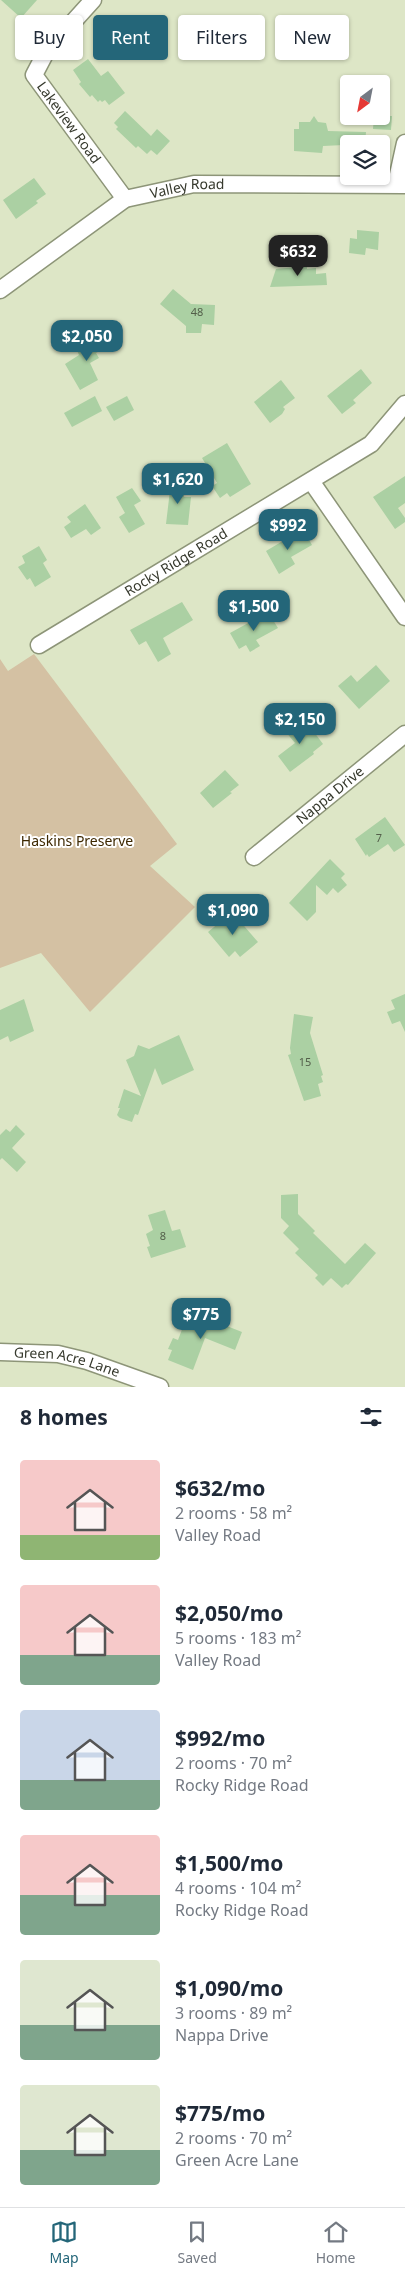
<!DOCTYPE html>
<meta charset="utf-8">
<style>
:root{--surface:#fff;--page:#f6f6f7;--text:#1f2937;--muted:#747a83;--line:#e0e1e3;--accent:#246679}
body{margin:0;font-family:"Noto Sans",sans-serif;background:var(--page);color:var(--text);height:100vh;display:flex;flex-direction:column;font-size:19px;white-space:nowrap}
*{box-sizing:border-box;margin:0}
p{font-size:16px;color:var(--muted)}
.icon{flex:none;width:28px;height:28px;fill:none;stroke:currentColor;stroke-width:2;stroke-linecap:round;stroke-linejoin:round}
.map{position:relative;height:1387px;overflow:hidden}
.sheet{display:flex;flex-direction:column;background:var(--surface);flex:1}
.sheet>*{flex:none}
.guide{position:absolute;left:15px;top:15px;width:375px;height:45px;display:flex;gap:10px}
.needle{width:32px;rotate:212deg}
.controls{position:absolute;left:340px;top:75px;display:grid;gap:10px}
.controls a{display:grid;place-items:center;width:50px;height:50px;border-radius:5px;background:var(--surface);box-shadow:0 1px 4px #0004;font-size:25px}
.price{position:absolute;translate:-50% -42px;padding:0 11px;border-radius:10px;background:var(--accent);color:#fff;font-size:16px;line-height:32px;filter:drop-shadow(0 1px 2px #0008)}
.price::after{content:'';position:absolute;left:50%;top:30px;width:15px;height:11px;margin-left:-8px;background:inherit;clip-path:polygon(0 0,100% 0,50% 100%)}
.price.current{background:#222;color:#fff}
ul{padding:0;list-style:none}
li{display:flex;align-items:center;gap:15px;height:125px;padding:0 20px}
li span{display:grid;place-items:center;flex:none;width:140px;height:100px;border-radius:5px;color:#555}
li>.icon{margin-inline-start:auto}
span .icon{width:60px;height:60px;fill:#fffc;stroke-width:1}
li b{font-size:21px}
h2{display:flex;justify-content:space-between;align-items:center;height:60px;padding:0 20px;font-size:21px}
.chip{padding:0 18px;border-radius:5px;background:var(--surface);box-shadow:0 1px 4px #0004;font-size:18px;line-height:45px}
.chip.current{background:var(--accent);color:#fff}
.tab-bar{display:flex;justify-content:space-around;align-items:center;height:70px;border-top:1px solid var(--line);background:var(--surface);font-size:14px;color:var(--muted)}
.tab-bar a{display:grid;justify-items:center;gap:2px}
.tab-bar .current{color:var(--accent)}
.map>svg:first-child{display:block}
</style>
<div class="map">
<svg width="405" height="1387" viewBox="0 0 405 1387">
<rect width="100%" height="100%" fill="#dde6c6"/>
<polygon fill="#d4c1a3" points="34,654 177,844 150,866 195,907 90,1012 41,953 0,968 0,659 8,671"/>
<g fill="#abd0a3">
<polygon points="1,0 37,0 21,18"/>
<polygon points="88,59 101,76 108,71 125,93 109,105 105,100 102,102 100,100 98,102 92,95 90,97 79,84 81,82 73,70"/>
<polygon points="125,111 151,136 157,129 170,141 157,155 151,150 147,154 138,146 136,148 116,129 118,127 114,123"/>
<polygon points="314,116 318,122 326,123 328,131 366,132 365,144 323,146 322,153 294,151 294,129 299,129 299,122 310,122"/>
<polygon points="374,116 392,116 391,130 373,129"/>
<polygon points="34,178 46,194 36,201 38,203 16,219 3,200"/>
<polygon points="357,230 379,232 378,250 366,248 365,255 349,253 350,238 357,239"/>
<polygon points="307,266 307,269 316,268 316,274 326,273 327,285 270,287 276,269"/>
<polygon points="173,289 191,304 215,305 214,325 202,324 201,333 186,333 186,326 160,304"/>
<polygon points="105,334 111,345 96,353 99,358 90,363 98,380 80,390 65,364 79,355 76,348"/>
<polygon points="361,369 372,383 353,400 356,403 342,414 327,396"/>
<polygon points="281,380 295,398 283,407 285,409 282,414 270,423 254,402"/>
<polygon points="95,396 102,411 72,427 64,413"/>
<polygon points="127,396 134,410 114,421 106,407"/>
<polygon points="227,443 251,484 230,497 227,493 220,498 212,486 217,483 202,458"/>
<polygon points="405,476 405,503 398,508 405,518 405,522 395,529 373,497"/>
<polygon points="171,482 185,483 184,497 191,497 188,525 166,524"/>
<polygon points="132,488 141,501 134,505 145,524 129,533 119,517 125,513 116,497"/>
<polygon points="85,504 101,528 91,535 86,529 71,538 64,527 71,522 67,517"/>
<polygon points="303,529 312,545 291,557 295,564 279,574 266,551"/>
<polygon points="39,546 47,560 43,563 51,577 35,587 30,578 27,580 18,567 25,563 22,556"/>
<polygon points="182,602 193,620 163,638 171,654 158,662 146,641 139,645 130,630"/>
<polygon points="268,612 278,628 256,640 260,646 250,652 246,645 239,649 230,633"/>
<polygon points="376,665 390,681 359,709 338,686 351,675 357,682"/>
<polygon points="302,716 323,744 313,752 314,754 290,772 278,756 295,743 285,731"/>
<polygon points="225,770 239,785 230,792 232,793 213,808 200,793"/>
<polygon points="385,817 405,845 394,852 388,844 369,857 367,854 366,856 355,839"/>
<polygon points="330,859 345,874 341,878 347,885 338,893 333,888 327,895 316,885 316,912 307,921 289,903"/>
<polygon points="232,912 258,942 240,957 235,951 229,957 208,932"/>
<polygon points="405,994 405,1032 400,1021 392,1024 387,1012 395,1009 391,1000"/>
<polygon points="24,999 34,1031 10,1042 8,1036 0,1040 0,1010"/>
<polygon points="294,1014 313,1017 310,1033 323,1075 321,1076 323,1082 318,1084 321,1096 304,1101 288,1055 291,1054 290,1048"/>
<polygon points="179,1035 194,1070 162,1085 155,1068 138,1115 135,1114 132,1122 120,1118 117,1115 120,1108 118,1108 124,1089 141,1096 126,1060 134,1056 138,1045 149,1049"/>
<polygon points="16,1125 25,1134 12,1148 26,1162 17,1172 2,1158 0,1160 0,1135 6,1129 10,1132"/>
<polygon points="298,1194 298,1214 315,1231 313,1233 345,1264 365,1243 376,1253 348,1285 346,1284 342,1288 331,1278 323,1286 315,1278 318,1275 295,1253 299,1249 283,1233 289,1226 281,1218 281,1195"/>
<polygon points="165,1210 172,1231 180,1229 186,1247 151,1258 147,1247 150,1246 146,1234 153,1230 148,1215"/>
<polygon points="199,1315 242,1332 235,1350 205,1338 193,1370 168,1360 172,1350 168,1349 173,1338 178,1340 186,1319 196,1323"/>
</g>
<g fill="none" stroke-linecap="round" stroke-linejoin="round">
<defs>
<g id="minor">
<path id="s1" d="M 93,0 L 46,52 L 34,75 L 125,199"/>
<polyline points="396,184 405,143"/>
<path id="s2" d="M 0,290 L 125,199 L 194,184 L 405,185"/>
<polyline points="311,481 405,617"/>
<path id="s3" d="M 39,645 L 371,444 L 405,404"/>
<path id="s4" d="M 254,857 L 405,734"/>
<path id="s5" d="M 0,1352 L 58,1354 L 87,1361 L 160,1387"/>
</g>
</defs>
<use href="#minor" stroke="#8d9578" stroke-width="19"/>
<use href="#minor" stroke="#fff" stroke-width="16"/>
</g>
<g text-anchor="middle" stroke-width="4" stroke-linejoin="round" paint-order="stroke">
<g font-size="11" fill="#535f4a">
<text x="197" y="316">48</text>
<text x="379" y="842">7</text>
<text x="305" y="1066">15</text>
<text x="163" y="1240">8</text>
</g>
<g font-size="14" fill="#36392d" stroke="#fff">
<text dy="5" stroke="none"><textPath href="#s1" startOffset="155">Lakeview Road</textPath></text>
<text dy="5" stroke="none"><textPath href="#s2" startOffset="218">Valley Road</textPath></text>
<text dy="5" stroke="none"><textPath href="#s3" startOffset="160">Rocky Ridge Road</textPath></text>
<text dy="5" stroke="none"><textPath href="#s4" startOffset="98">Nappa Drive</textPath></text>
<text dy="5" stroke="none"><textPath href="#s5" startOffset="68">Green Acre Lane</textPath></text>
</g>
<g font-size="14" fill="#3d2800" stroke="#fff">
<text x="77" y="846">Haskins Preserve</text>
</g>
</g>
</svg>
<div class="controls">
<a><svg class="needle" viewBox="-14 -14 28 28"><path d="M0-13l5 13h-10z" fill="#e53935"/><path d="M0 13l5-13h-10z" fill="#747a83"/></svg></a>
<a><svg class="icon" aria-label="layers" viewBox="0 0 24 24"><path d="M12 4l9 5-9 5-9-5zM3 14l9 5 9-5"/></svg></a>
</div>
<b class="price current" style="left:298px;top:277px">$632</b>
<b class="price" style="left:87px;top:362px">$2,050</b>
<b class="price" style="left:178px;top:505px">$1,620</b>
<b class="price" style="left:288px;top:551px">$992</b>
<b class="price" style="left:254px;top:632px">$1,500</b>
<b class="price" style="left:300px;top:745px">$2,150</b>
<b class="price" style="left:233px;top:936px">$1,090</b>
<b class="price" style="left:201px;top:1340px">$775</b>
<div class="guide">
<a class="chip">Buy</a>
<a class="chip current">Rent</a>
<a class="chip">Filters</a>
<a class="chip">New</a>
</div>
</div>
<section class="sheet">
<h2>8 homes<svg class="icon" aria-label="filters" viewBox="0 0 24 24"><path d="M4 7h16M4 17h16"/><circle cx="9" cy="7" r="2"/><circle cx="15" cy="17" r="2"/></svg></h2>
<ul>
<li><span style="background:linear-gradient(#f6c9c9 75%,#8fb573 0)"><svg class="icon" aria-label="home" viewBox="0 0 24 24"><path d="M3 11l9-7 9 7M6 9v11h12V9"/></svg></span><div><b>$632/mo</b><p>2 rooms · 58 m²</p><p>Valley Road</p></div></li>
<li><span style="background:linear-gradient(#f6c9c9 70%,#7fa58c 0)"><svg class="icon" aria-label="home" viewBox="0 0 24 24"><path d="M3 11l9-7 9 7M6 9v11h12V9"/></svg></span><div><b>$2,050/mo</b><p>5 rooms · 183 m²</p><p>Valley Road</p></div></li>
<li><span style="background:linear-gradient(#c9d6e8 70%,#7fa58c 0)"><svg class="icon" aria-label="home" viewBox="0 0 24 24"><path d="M3 11l9-7 9 7M6 9v11h12V9"/></svg></span><div><b>$992/mo</b><p>2 rooms · 70 m²</p><p>Rocky Ridge Road</p></div></li>
<li><span style="background:linear-gradient(#f6c9c9 60%,#7fa58c 0)"><svg class="icon" aria-label="home" viewBox="0 0 24 24"><path d="M3 11l9-7 9 7M6 9v11h12V9"/></svg></span><div><b>$1,500/mo</b><p>4 rooms · 104 m²</p><p>Rocky Ridge Road</p></div></li>
<li><span style="background:linear-gradient(#dfe7d0 65%,#7fa58c 0)"><svg class="icon" aria-label="home" viewBox="0 0 24 24"><path d="M3 11l9-7 9 7M6 9v11h12V9"/></svg></span><div><b>$1,090/mo</b><p>3 rooms · 89 m²</p><p>Nappa Drive</p></div></li>
<li><span style="background:linear-gradient(#dfe7d0 65%,#7fa58c 0)"><svg class="icon" aria-label="home" viewBox="0 0 24 24"><path d="M3 11l9-7 9 7M6 9v11h12V9"/></svg></span><div><b>$775/mo</b><p>2 rooms · 70 m²</p><p>Green Acre Lane</p></div></li>
</ul>
</section>
<nav class="tab-bar">
<a class="current"><svg class="icon" aria-label="map" viewBox="0 0 24 24"><path d="M3 6l6-2 6 2 6-2v14l-6 2-6-2-6 2zM9 4v14M15 6v14"/></svg>Map</a>
<a><svg class="icon" aria-label="saved" viewBox="0 0 24 24"><path d="M7 4h10v16l-5-4-5 4z"/></svg>Saved</a>
<a><svg class="icon" aria-label="home" viewBox="0 0 24 24"><path d="M3 11l9-7 9 7M6 9v11h12V9"/></svg>Home</a>
</nav>
